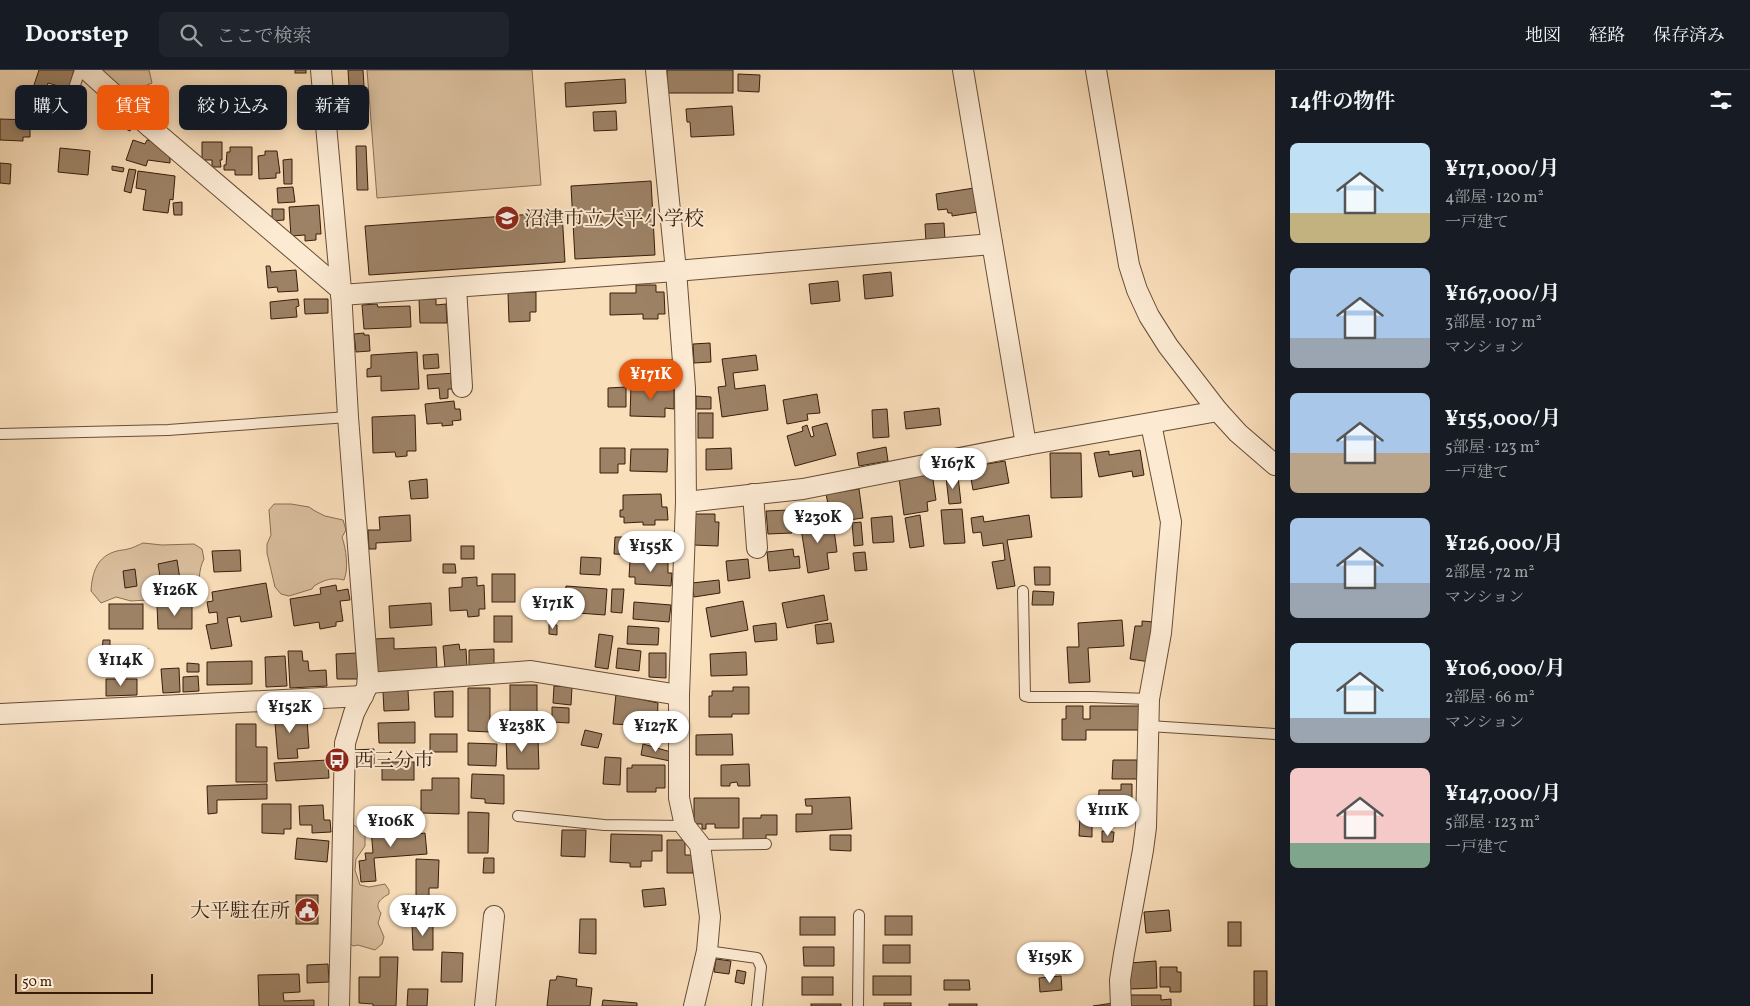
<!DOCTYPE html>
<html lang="ja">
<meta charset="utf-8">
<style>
:root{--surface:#171b24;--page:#20242c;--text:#f1f3f6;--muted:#9ea1a6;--line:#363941;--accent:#ea580c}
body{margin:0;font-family:Vollkorn,"Noto Serif JP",serif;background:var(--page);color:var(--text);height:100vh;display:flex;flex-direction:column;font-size:19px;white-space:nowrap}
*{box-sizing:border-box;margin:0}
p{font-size:16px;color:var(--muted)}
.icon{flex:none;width:28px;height:28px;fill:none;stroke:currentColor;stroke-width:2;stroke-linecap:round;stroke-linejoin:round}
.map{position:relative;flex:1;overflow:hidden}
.side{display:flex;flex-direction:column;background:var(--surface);width:475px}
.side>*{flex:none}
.banner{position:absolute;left:15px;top:15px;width:475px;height:45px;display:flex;gap:10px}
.scale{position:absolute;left:15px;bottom:12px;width:138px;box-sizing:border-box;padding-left:5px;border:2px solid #381e0a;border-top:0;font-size:14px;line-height:18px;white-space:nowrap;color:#381e0a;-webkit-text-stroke:4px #fcead3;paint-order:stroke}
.price{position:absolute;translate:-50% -42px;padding:0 11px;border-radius:18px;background:#fff;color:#222;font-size:16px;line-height:32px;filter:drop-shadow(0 1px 2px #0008)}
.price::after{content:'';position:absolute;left:50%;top:30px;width:15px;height:11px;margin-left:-8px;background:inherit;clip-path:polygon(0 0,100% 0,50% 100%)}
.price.current{background:var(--accent);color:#fff}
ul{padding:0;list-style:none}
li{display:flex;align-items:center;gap:15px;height:125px;padding:0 15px}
li span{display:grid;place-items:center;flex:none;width:140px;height:100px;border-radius:8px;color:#555}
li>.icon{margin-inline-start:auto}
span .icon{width:60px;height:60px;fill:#fffc;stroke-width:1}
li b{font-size:21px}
h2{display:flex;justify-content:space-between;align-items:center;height:60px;padding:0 15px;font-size:21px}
.tag{padding:0 18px;border-radius:8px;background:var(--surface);box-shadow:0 2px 12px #0003;font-size:18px;line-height:45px}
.tag.current{background:var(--accent);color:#fff}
header{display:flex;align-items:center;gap:30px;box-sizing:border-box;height:70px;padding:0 25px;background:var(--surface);border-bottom:1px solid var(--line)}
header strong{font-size:24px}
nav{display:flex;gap:28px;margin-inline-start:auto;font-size:18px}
.search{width:350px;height:45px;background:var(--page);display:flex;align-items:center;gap:12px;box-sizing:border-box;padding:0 18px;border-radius:8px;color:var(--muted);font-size:19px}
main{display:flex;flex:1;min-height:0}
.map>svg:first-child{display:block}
</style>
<header>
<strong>Doorstep</strong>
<div class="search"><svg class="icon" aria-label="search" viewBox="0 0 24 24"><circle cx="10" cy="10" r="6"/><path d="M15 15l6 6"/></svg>ここで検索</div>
<nav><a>地図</a><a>経路</a><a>保存済み</a></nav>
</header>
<main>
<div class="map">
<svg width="1275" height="936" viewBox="0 0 1275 936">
<rect width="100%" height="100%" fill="#fadfbb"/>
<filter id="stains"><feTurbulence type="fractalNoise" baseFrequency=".004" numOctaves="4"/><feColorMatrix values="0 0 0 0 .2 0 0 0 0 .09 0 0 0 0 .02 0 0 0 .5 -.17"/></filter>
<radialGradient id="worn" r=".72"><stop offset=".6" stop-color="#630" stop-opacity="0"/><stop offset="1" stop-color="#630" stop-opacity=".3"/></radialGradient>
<g fill="#d9be9d" stroke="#886e54">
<polygon points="98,0 149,0 152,13 127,23"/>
<polygon points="367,0 532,0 541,115 377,128"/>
<path d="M 274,434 L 291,434 L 309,437 L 315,441 L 325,446 L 343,450 L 346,460 L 342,467 C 346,479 349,498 344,510 C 332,507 324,510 314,516 L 312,519 L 289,526 L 281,524 L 275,517 L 267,483 L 267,474 L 271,465 L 269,440 Z"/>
<path d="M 143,473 L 162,475 L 194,474 L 202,479 L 204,489 C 198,500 200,513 197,525 L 152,533 L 147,530 L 131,531 L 116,527 L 101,533 L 91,521 C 92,503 97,486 117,481 C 120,480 125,480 128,479 C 133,478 138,475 143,473 Z"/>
<path d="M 354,755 L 365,764 L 365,776 L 356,789 L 355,800 L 360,815 L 369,817 L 385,814 L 389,820 L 389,824 C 380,829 374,834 381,843 L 378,853 L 384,867 L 382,874 L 375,880 L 358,875 L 353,876 L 347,871 L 348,757 Z"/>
</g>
<g fill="#9d8266" stroke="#381e0a">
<polygon points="39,0 74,0 69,19 48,13 45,22 33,18"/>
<rect x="295" y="0" width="11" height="3"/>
<polygon points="348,0 363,0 364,16 349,16"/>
<rect x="667" y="0" width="66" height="23"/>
<polygon points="738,4 760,5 759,22 738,21"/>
<polygon points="625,9 626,33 566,37 565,13"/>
<polygon points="54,20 65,23 62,36 51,33"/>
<polygon points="732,36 734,65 691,67 690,52 687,52 686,39"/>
<polygon points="616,41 617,60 594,61 593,42"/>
<polygon points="0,49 30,50 30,67 23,67 23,71 0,70"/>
<polygon points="127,49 134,53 130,61 123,58"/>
<polygon points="133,70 145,74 147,70 155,72 170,84 170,93 148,90 146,96 126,90"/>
<polygon points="202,72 222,72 222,90 220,90 221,97 212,97 212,90 202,90"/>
<polygon points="356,76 366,76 368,120 357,120"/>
<polygon points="230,77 252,77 252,105 235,105 235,100 224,100 224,95 226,95 227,82 230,82"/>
<polygon points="60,78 90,81 88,105 58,102"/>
<polygon points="265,81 277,81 280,103 276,103 276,108 259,109 258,86 265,85"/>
<polygon points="292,89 292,114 284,114 283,90"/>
<polygon points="0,93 11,94 10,114 0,113"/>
<polygon points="112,96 124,98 123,102 112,100"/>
<polygon points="129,99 136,100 131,123 124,121"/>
<polygon points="138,101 175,106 173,130 170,129 168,143 143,140 146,120 136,118"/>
<polygon points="651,111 655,185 575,189 571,116"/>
<polygon points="293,117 295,132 278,133 277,118"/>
<polygon points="974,118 978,142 952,146 952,143 948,143 947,139 938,140 936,124"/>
<polygon points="182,132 182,145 174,145 173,133"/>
<polygon points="319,135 321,164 316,164 316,170 305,171 305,165 291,166 289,137"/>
<polygon points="272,139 284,139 284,150 272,151"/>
<polygon points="562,142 565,192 369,205 365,156"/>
<polygon points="944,153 945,170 926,172 925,154"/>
<polygon points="266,196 270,196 271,202 296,200 298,221 278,222 277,217 268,218"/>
<polygon points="891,202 893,226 865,229 863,205"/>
<polygon points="838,211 840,231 811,234 809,214"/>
<polygon points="636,215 656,215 656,222 664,222 665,244 658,244 658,249 643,249 643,244 610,245 610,223 636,223"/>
<polygon points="536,222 536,242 530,242 530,251 509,252 508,223"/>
<polygon points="298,229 299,236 296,237 297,247 271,249 270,232"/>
<polygon points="304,229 328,229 328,243 305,244"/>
<polygon points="419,229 436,229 436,235 446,234 447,253 420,253"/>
<polygon points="377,234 378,237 410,236 411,257 364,259 362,235"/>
<polygon points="364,263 364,265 369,265 370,281 356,282 354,264"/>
<polygon points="710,273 711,292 694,293 693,274"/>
<polygon points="417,282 419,319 381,321 381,306 367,307 367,299 371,298 371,285"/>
<polygon points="438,284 439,298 424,299 423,285"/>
<polygon points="756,285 758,300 733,303 735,319 765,315 768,340 722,347 718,317 726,316 722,289"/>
<polygon points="645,290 672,290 672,299 675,299 674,311 645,310"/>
<polygon points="455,303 455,309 451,311 452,319 448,319 448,328 440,329 439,318 428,319 427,305"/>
<polygon points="631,316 674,317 674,339 665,338 665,347 630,346"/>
<polygon points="626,317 626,337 608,337 608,318"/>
<polygon points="817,324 820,343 807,344 808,350 787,354 783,330"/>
<polygon points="696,326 711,327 711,339 696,339"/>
<polygon points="454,331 455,339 460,339 461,350 452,351 453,355 442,356 442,353 427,354 425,334"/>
<polygon points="939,338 941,355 906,359 904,342"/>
<polygon points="887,339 889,367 873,368 872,340"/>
<rect x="698" y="343" width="15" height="25"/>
<polygon points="415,345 416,381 407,381 407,386 396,387 395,382 373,383 372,347"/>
<polygon points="827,353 836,385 795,396 787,366 803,361 802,357 807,355 811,367 814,366 812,357"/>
<polygon points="886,377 888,391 859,396 857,383"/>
<polygon points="600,378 625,378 625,394 618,394 618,403 600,403"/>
<polygon points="731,378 732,399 706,400 706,379"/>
<polygon points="631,379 668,379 667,402 630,401"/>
<polygon points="1140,380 1144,405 1133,407 1132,401 1099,407 1094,383 1109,381 1109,385"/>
<polygon points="1050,383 1081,383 1082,427 1051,428"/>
<polygon points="1005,391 1009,413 973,420 969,397"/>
<polygon points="932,403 936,430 927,432 928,441 904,445 899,408"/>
<polygon points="958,406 961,433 949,434 946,407"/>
<polygon points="427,409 428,428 411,429 409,411"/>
<polygon points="859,419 863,448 842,451 839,433 828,434 826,424"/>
<polygon points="661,424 662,437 667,437 668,450 655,450 655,455 643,455 643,452 624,453 624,447 620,447 620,440 623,440 623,425"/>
<polygon points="962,439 965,473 944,474 941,440"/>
<polygon points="790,440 792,463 768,464 766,441"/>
<polygon points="694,444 715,444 715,452 719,452 718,476 693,475"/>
<polygon points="410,445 411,471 376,473 376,479 369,479 368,460 380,460 379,447"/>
<polygon points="920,445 924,476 910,478 905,448"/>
<polygon points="1029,445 1032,467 1007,470 1015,516 997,519 992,492 1005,490 1003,473 983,476 981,462 973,463 971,448 983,446 984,452"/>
<polygon points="892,446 894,472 873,473 871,448"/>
<polygon points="823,449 824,453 833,452 837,482 827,483 829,499 808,503 800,452"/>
<polygon points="861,452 863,475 854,476 852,453"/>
<polygon points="615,467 639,467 639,485 614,484"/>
<rect x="461" y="476" width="13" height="13"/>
<polygon points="793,479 794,487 799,486 800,498 769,501 767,482"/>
<polygon points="240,480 241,501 214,502 212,481"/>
<polygon points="865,482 867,500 855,501 853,483"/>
<polygon points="581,487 601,488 600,505 580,504"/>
<polygon points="748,489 750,508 728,511 726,491"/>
<polygon points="177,490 181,516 162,519 158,494"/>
<polygon points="630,490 668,491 668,503 672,503 671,516 635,514 635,507 629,507"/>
<polygon points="443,494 455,494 456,503 443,503"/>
<polygon points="1034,497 1050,497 1050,515 1035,515"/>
<polygon points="135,499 137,516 125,518 123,501"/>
<rect x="492" y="504" width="23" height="28"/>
<polygon points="477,507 477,516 484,515 485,539 479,539 479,546 468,547 467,540 450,541 449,518 462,517 462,508"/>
<polygon points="719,510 720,523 694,527 692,513"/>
<polygon points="266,513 272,547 241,552 240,546 227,548 232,576 211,579 206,555 218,553 217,542 209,543 207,532 213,531 212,522"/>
<polygon points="336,515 337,521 348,519 350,530 340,531 343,551 336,552 336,556 320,559 319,552 294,556 290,529 321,524 320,518"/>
<polygon points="566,516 607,519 605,545 564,542"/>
<polygon points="612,519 624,519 622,543 611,542"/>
<polygon points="1033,521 1054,522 1053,535 1032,535"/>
<polygon points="531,522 557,523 557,542 530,541"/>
<polygon points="824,525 828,550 787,558 782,533"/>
<polygon points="743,531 748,560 711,567 706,538"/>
<polygon points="634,532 671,535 669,552 633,549"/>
<polygon points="431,533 432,555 390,558 389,536"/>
<rect x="109" y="534" width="34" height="25"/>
<polygon points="192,534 192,559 158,559 157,535"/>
<rect x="494" y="546" width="18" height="26"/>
<polygon points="1122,550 1124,576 1088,578 1090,612 1069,613 1067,577 1079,577 1078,553"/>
<polygon points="1142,551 1154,552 1150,592 1130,589 1135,556 1142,556"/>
<polygon points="776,553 777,570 755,572 753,556"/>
<polygon points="831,553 834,572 817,574 815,555"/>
<polygon points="549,554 557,555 557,565 549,564"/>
<polygon points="628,556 659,558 658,575 627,574"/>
<polygon points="599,564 613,566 608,599 595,597"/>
<polygon points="394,568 394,579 436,577 437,599 376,602 374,569"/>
<polygon points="103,570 110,570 110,581 102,581"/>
<polygon points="459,574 460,580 466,579 467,597 445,598 443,576"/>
<polygon points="618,578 641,581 639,601 616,598"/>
<rect x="140" y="579" width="8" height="12"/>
<polygon points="494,579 494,596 469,597 469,580"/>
<polygon points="288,581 302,581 303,591 308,591 309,601 326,600 327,616 290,618"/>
<polygon points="746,582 747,605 711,606 710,584"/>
<polygon points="102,583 123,584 123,595 102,595"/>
<polygon points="357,583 358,609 337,609 336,584"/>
<polygon points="649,583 666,583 666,608 649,607"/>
<polygon points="285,586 287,616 266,617 265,587"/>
<polygon points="252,591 252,614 207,615 207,592"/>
<polygon points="187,593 199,594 199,602 187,602"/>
<rect x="101" y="598" width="21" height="8"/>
<polygon points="179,598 180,622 163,623 161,599"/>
<polygon points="198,606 199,621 183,622 183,607"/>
<polygon points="106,609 137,609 137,625 106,626"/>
<rect x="510" y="615" width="27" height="29"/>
<polygon points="554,616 572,617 571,635 553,633"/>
<polygon points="733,617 749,617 749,644 732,644 732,647 709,647 709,626 712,626 712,621 733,621"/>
<polygon points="468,618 490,618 490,662 468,661"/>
<polygon points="408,620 409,640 384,641 383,622"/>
<polygon points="453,621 453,647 435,647 434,622"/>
<polygon points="616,624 658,633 657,657 645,656 644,662 632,662 633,655 613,654"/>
<polygon points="1066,636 1083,636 1083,649 1090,649 1090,636 1139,636 1139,660 1086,660 1086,670 1062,670 1062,649 1066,649"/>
<polygon points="552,637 569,638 569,653 552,652"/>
<polygon points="293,640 294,650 307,649 309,678 297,679 298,688 278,689 274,641"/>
<polygon points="415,652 415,673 379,673 378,653"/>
<polygon points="236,654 256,654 256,677 267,677 267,712 236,712"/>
<polygon points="585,660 602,664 598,678 581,675"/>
<polygon points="521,663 521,670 538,669 539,699 507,699 506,664"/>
<rect x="430" y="664" width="27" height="18"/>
<polygon points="732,664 733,685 696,685 696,665"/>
<polygon points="468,673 497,674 496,696 468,695"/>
<polygon points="643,674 671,682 670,691 641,685"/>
<polygon points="374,679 374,694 353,695 353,680"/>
<polygon points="605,687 621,688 620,715 603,714"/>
<polygon points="328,690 329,708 276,711 274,693"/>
<polygon points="1113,690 1137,690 1137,709 1112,709"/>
<rect x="382" y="692" width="32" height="18"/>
<polygon points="749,694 750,716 738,716 737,712 730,713 730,716 721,716 721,695"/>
<polygon points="632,695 665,695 665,718 656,718 656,722 627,722 627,698 632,698"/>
<polygon points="472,704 504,705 504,734 485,733 485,729 471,728"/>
<polygon points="432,708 459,708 459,744 421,743 421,720 432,720"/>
<polygon points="267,714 267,729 217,730 217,743 208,744 207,716"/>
<polygon points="1121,714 1132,714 1132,739 1123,739 1123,746 1098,745 1099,720 1121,720"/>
<polygon points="850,727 852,759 796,762 796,744 812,744 812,736 806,736 805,729"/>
<polygon points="694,728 739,728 739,758 715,758 715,754 706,754 706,759 702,759 702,754 694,754"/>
<polygon points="262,734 291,734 291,759 284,759 284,764 262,763"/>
<polygon points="323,735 324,750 330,750 331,762 312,763 312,755 300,755 299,736"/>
<polygon points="468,742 489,743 488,783 468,783"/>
<polygon points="761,745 777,745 777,765 766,765 766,770 743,770 743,748 761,748"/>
<polygon points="1080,746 1092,747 1092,767 1079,766"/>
<polygon points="408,757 409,765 425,763 427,784 374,788 376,811 361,812 359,791 366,790 365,783 373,783 371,759"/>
<polygon points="562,760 586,760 585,787 561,786"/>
<polygon points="1102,761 1114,762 1113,772 1102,772"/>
<polygon points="611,764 662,765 662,781 652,781 652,791 641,791 641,797 630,797 630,793 610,792"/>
<polygon points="830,765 851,765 851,781 830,780"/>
<polygon points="297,768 329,771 327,792 295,789"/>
<polygon points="667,770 685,770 685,785 693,785 693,803 667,803"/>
<polygon points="484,788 494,788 494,803 483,803"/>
<polygon points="416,789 439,790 438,818 429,818 429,826 416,826"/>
<polygon points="664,818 666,835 644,837 642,820"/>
<rect x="296" y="825" width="22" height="29"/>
<polygon points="1169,840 1171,861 1146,863 1144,842"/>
<rect x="885" y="846" width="27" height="19"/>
<rect x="800" y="847" width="35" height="18"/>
<polygon points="580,849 596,849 596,884 579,883"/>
<rect x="1228" y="852" width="13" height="24"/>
<polygon points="412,854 433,854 433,880 413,880"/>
<rect x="883" y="875" width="27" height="18"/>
<polygon points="803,877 834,877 834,896 804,896"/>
<polygon points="442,882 463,883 462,912 441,912"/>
<polygon points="380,887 398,887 396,936 373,936 373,934 359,933 359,907 380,907"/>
<polygon points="716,889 731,891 729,904 714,902"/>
<polygon points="1156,891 1157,918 1130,919 1129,893"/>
<polygon points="328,894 329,912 307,913 307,895"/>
<polygon points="1160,897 1177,897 1177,902 1181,902 1181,922 1170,922 1170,917 1160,917"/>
<polygon points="737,900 746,902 744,914 735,912"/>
<rect x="1254" y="901" width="13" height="35"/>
<polygon points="299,904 300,922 283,923 284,931 314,930 314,936 259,936 258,905"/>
<polygon points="557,906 577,909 576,916 592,918 590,936 547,936 550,910 556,910"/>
<rect x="873" y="906" width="38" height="19"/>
<polygon points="1061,906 1062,920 1040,922 1039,908"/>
<rect x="802" y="907" width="31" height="18"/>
<polygon points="944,910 969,910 970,920 944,920"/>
<polygon points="408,919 428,919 427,936 407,936"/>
<polygon points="1130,925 1161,925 1161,930 1171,929 1171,936 1130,936"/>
<polygon points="603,930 637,933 637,936 602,936"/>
<rect x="884" y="933" width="27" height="3"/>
<polygon points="1113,933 1113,936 1093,936"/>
<rect x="811" y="934" width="30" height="2"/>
<rect x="949" y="934" width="28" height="2"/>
</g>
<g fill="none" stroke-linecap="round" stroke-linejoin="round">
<defs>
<g id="lane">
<polyline points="63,51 80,0"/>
<polyline points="0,364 168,360 348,347"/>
<polyline points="1023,521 1025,626 1029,627 1092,627 1149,629"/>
<polyline points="1149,656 1275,664"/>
<polyline points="518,746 604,755 685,756"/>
<polyline points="700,775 766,774"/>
<polyline points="707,881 757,888 761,897 757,936"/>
<polyline points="858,936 859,845"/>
</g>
<g id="street">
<polyline points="87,0 151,58 341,220"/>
<polyline points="321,0 341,220 348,347 368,605 367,617 354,643 345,673 339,936"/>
<polyline points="656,0 676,201 685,318 686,432 679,625 679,728 685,756 700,775 710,847 707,881 694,936"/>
<polyline points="963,0 1026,375"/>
<polyline points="1096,0 1129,195 1137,220 1149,246 1168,276 1218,341 1238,363 1275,395"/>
<polyline points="456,217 462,317"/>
<polyline points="341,225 676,201 992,174"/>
<polyline points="753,424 757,478"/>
<polyline points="686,432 803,419 1026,375 1218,341"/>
<polyline points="368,613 531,601 679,625"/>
<polyline points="0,644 363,626"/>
<polyline points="485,936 494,846"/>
<polyline points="1121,936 1120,910 1124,884 1143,780 1146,757 1149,629 1161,563 1171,452 1151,354"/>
</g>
</defs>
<use href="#lane" stroke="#684e36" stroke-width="12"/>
<use href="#street" stroke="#684e36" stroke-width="22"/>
<use href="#lane" stroke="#fcead3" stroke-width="10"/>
<use href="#street" stroke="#fcead3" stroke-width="20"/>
</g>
<defs>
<symbol id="school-disc" viewBox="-11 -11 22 22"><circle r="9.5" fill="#8f2418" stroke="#fcead3"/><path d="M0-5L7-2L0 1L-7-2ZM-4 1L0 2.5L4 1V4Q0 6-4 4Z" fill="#fff"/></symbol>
<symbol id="bus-disc" viewBox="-11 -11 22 22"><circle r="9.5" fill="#8f2418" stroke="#fcead3"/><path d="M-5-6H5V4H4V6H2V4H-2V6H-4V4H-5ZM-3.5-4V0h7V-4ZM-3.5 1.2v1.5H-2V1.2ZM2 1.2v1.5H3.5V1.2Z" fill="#fff"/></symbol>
<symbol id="civic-disc" viewBox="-11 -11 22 22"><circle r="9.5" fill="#8f2418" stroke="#fcead3"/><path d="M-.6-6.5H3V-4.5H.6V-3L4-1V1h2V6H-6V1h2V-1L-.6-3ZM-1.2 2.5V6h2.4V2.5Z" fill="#fff"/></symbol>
</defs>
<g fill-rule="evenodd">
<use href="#school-disc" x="493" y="134" width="28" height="28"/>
<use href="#bus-disc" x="323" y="676" width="28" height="28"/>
<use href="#civic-disc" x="293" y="826" width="28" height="28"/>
</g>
<g text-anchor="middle" stroke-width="4" stroke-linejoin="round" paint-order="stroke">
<g font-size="20" fill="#381e0a" stroke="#fcead3" text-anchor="start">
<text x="524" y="155">沼津市立大平小学校</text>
<text x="354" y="697">西三分市</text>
<text x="290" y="847" text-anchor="end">大平駐在所</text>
</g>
</g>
<rect width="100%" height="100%" filter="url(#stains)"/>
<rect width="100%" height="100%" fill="url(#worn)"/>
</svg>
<div class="scale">50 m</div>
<b class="price current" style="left:651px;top:331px">¥171K</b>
<b class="price" style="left:953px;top:420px">¥167K</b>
<b class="price" style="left:818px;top:474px">¥230K</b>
<b class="price" style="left:651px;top:503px">¥155K</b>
<b class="price" style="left:175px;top:547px">¥126K</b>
<b class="price" style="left:553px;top:560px">¥171K</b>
<b class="price" style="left:121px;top:617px">¥114K</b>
<b class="price" style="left:290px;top:664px">¥152K</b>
<b class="price" style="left:522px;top:683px">¥238K</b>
<b class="price" style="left:656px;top:683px">¥127K</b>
<b class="price" style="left:1108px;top:767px">¥111K</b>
<b class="price" style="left:391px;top:778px">¥106K</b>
<b class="price" style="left:423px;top:867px">¥147K</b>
<b class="price" style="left:1050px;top:914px">¥159K</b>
<div class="banner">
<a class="tag">購入</a>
<a class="tag current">賃貸</a>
<a class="tag">絞り込み</a>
<a class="tag">新着</a>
</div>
</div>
<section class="side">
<h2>14件の物件<svg class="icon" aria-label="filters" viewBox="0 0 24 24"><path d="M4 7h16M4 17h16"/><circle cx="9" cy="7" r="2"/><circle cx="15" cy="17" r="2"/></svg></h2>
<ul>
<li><span style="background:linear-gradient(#bfe0f5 70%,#c2b280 0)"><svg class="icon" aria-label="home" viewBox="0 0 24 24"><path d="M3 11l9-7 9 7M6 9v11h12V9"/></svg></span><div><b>¥171,000/月</b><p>4部屋 · 120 m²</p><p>一戸建て</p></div></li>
<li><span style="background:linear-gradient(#a9c7e8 70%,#9aa5b1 0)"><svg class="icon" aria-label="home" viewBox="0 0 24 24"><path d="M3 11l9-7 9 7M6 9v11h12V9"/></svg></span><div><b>¥167,000/月</b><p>3部屋 · 107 m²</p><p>マンション</p></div></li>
<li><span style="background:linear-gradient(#a9c7e8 60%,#b9a48a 0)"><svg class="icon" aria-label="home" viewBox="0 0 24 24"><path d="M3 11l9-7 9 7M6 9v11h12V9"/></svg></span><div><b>¥155,000/月</b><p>5部屋 · 123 m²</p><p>一戸建て</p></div></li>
<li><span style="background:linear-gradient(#a9c7e8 65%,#9aa5b1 0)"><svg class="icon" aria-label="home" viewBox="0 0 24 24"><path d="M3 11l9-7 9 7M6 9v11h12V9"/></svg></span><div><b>¥126,000/月</b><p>2部屋 · 72 m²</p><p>マンション</p></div></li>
<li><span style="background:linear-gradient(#bfe0f5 75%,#9aa5b1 0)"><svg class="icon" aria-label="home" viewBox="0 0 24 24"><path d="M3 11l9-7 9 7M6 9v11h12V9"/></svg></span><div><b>¥106,000/月</b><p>2部屋 · 66 m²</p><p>マンション</p></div></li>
<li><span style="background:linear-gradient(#f6c9c9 75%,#7fa58c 0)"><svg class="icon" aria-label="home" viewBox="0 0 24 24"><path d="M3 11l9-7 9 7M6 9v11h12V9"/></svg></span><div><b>¥147,000/月</b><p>5部屋 · 123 m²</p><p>一戸建て</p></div></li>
</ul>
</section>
</main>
